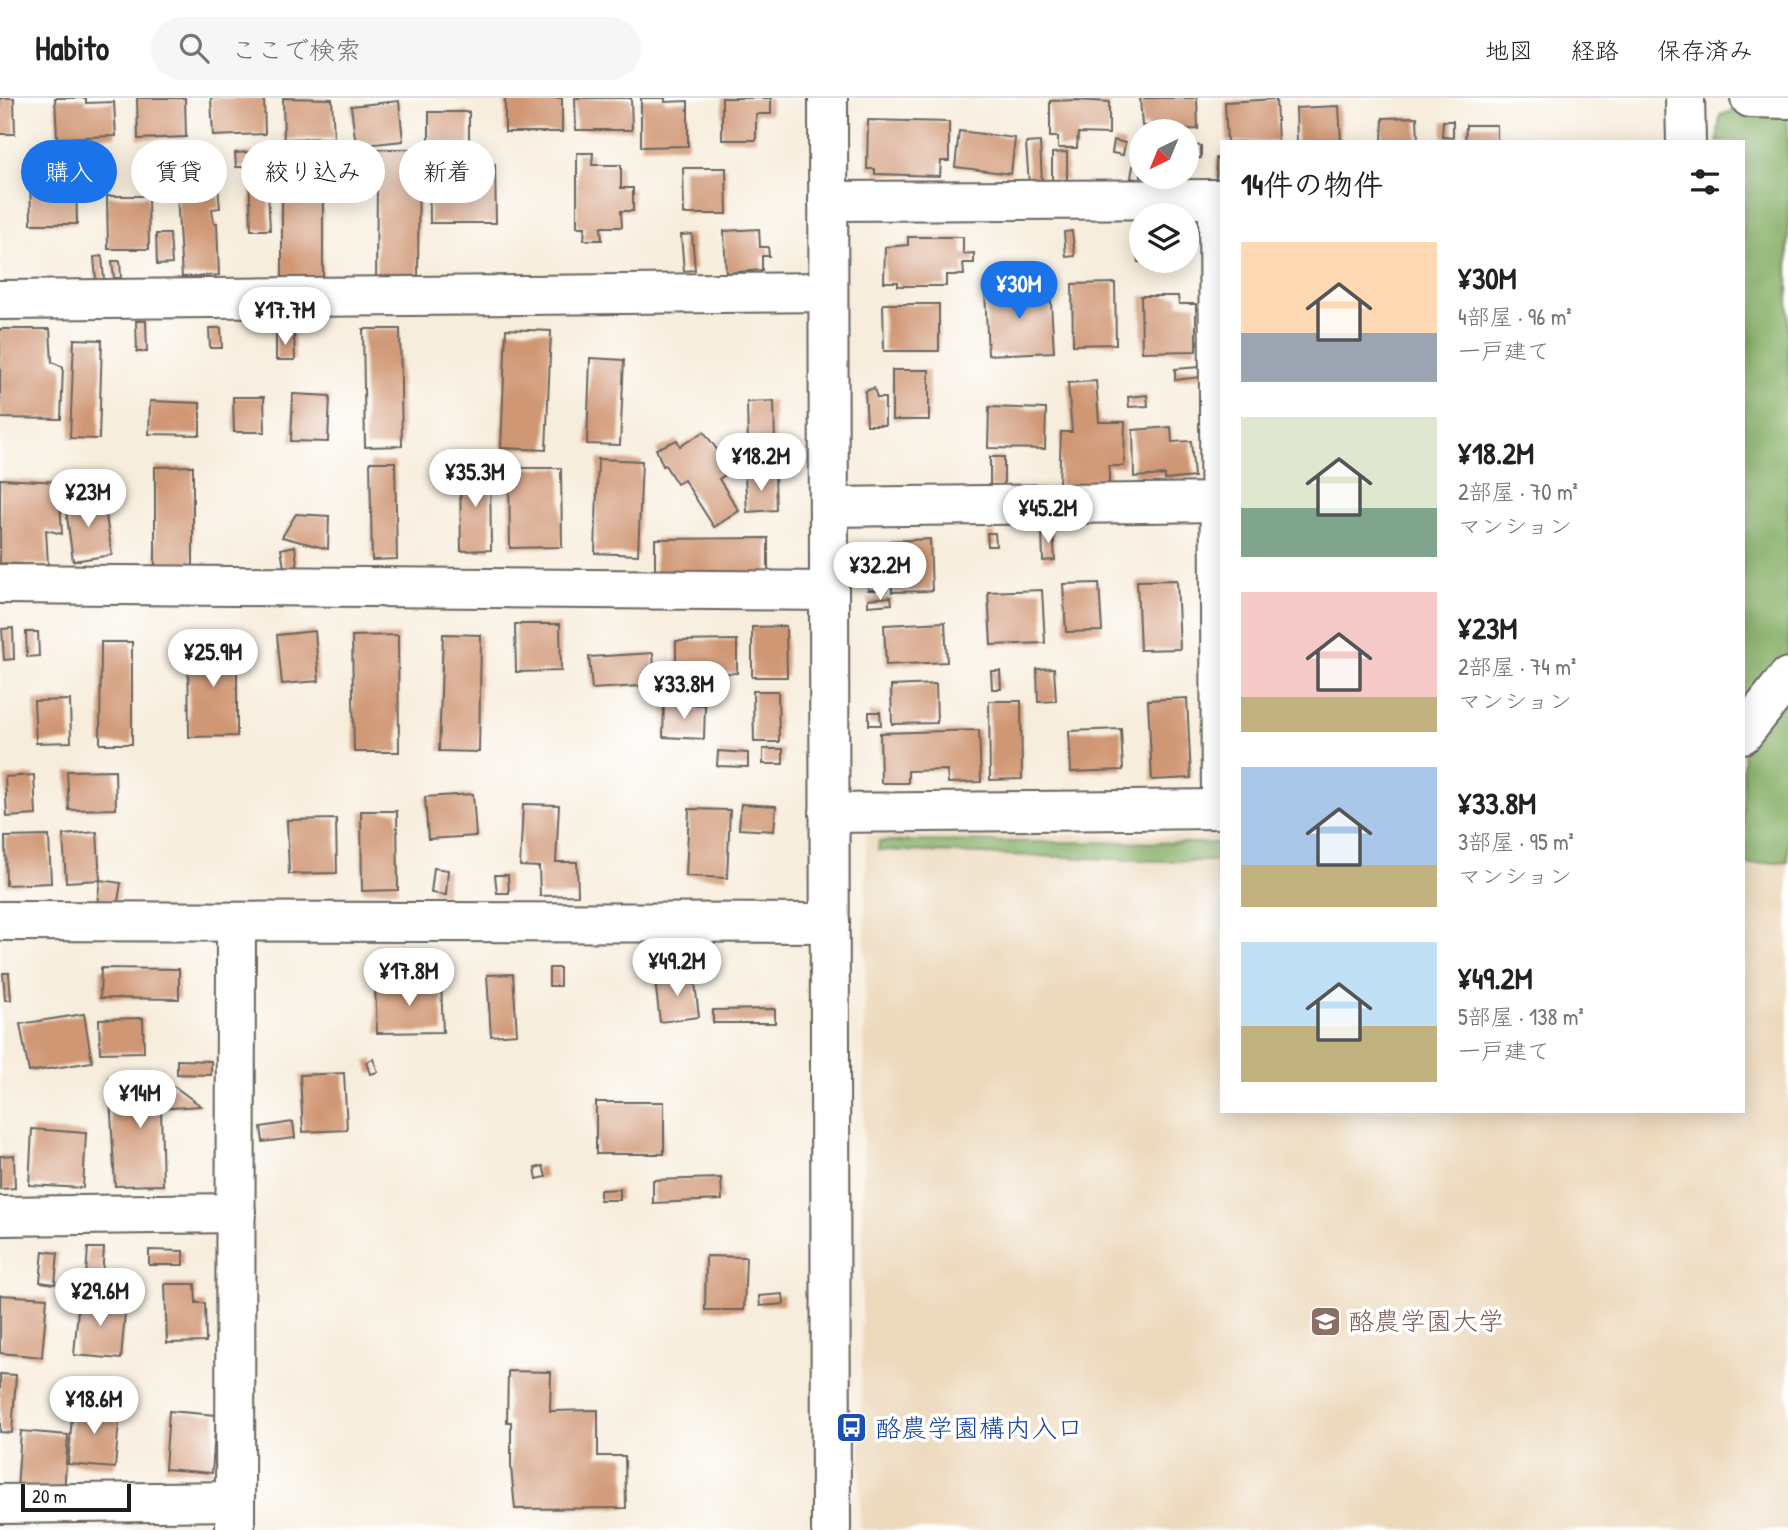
<!DOCTYPE html>
<html lang="ja">
<meta charset="utf-8">
<style>
:root{--surface:#fff;--page:#f6f6f6;--text:#222;--muted:#767676;--line:#e0e0e0;--accent:#1a73e8}
body{margin:0;font-family:"Patrick Hand","Klee One",sans-serif;background:var(--page);color:var(--text);height:100vh;display:flex;flex-direction:column;font-size:26px;white-space:nowrap}
*{box-sizing:border-box;margin:0}
p{font-size:23px;color:var(--muted)}
.icon{flex:none;width:38px;height:38px;fill:none;stroke:currentColor;stroke-width:2;stroke-linecap:round;stroke-linejoin:round}
.map{position:relative;flex:1;overflow:hidden}
.sheet{position:absolute;left:1220px;top:42px;width:525px;height:973px;display:flex;flex-direction:column;background:var(--surface);border-radius:0px;box-shadow:0 4px 18px #0003}
.sheet>*{flex:none}
.top-card{position:absolute;left:21px;top:42px;width:665px;height:63px;display:flex;gap:14px}
.needle{width:46px;rotate:223deg}
.tools{position:absolute;left:1129px;top:21px;display:grid;gap:14px}
.tools a{display:grid;place-items:center;width:70px;height:70px;border-radius:50%;background:var(--surface);box-shadow:0 4px 18px #0003;font-size:35px}
.scale{position:absolute;left:21px;bottom:18px;width:110px;box-sizing:border-box;padding-left:7px;border:4px solid #1c1c1c;border-top:0;font-size:19px;line-height:24px;white-space:nowrap;color:#1c1c1c;-webkit-text-stroke:5px #fff;paint-order:stroke}
.price{position:absolute;translate:-50% -60px;padding:0 16px;border-radius:24px;background:#fff;color:#222;font-size:23px;line-height:46px;filter:drop-shadow(0 2px 4px #0008)}
.price::after{content:'';position:absolute;left:50%;top:42px;width:21px;height:16px;margin-left:-10px;background:inherit;clip-path:polygon(0 0,100% 0,50% 100%)}
.price.selected{background:var(--accent);color:#fff}
ul{padding:0;list-style:none}
li{display:flex;align-items:center;gap:21px;height:175px;padding:0 21px}
li span{display:grid;place-items:center;flex:none;width:196px;height:140px;border-radius:0px;color:#555}
li>.icon{margin-inline-start:auto}
span .icon{width:84px;height:84px;fill:#fffc;stroke-width:1}
li b{font-size:30px}
h2{display:flex;justify-content:space-between;align-items:center;height:84px;padding:0 21px;font-size:30px}
.pill{padding:0 24px;border-radius:32px;background:var(--surface);box-shadow:0 4px 18px #0003;font-size:24px;line-height:63px}
.pill.selected{background:var(--accent);color:#fff}
header{display:flex;align-items:center;gap:42px;box-sizing:border-box;height:98px;padding:0 35px;background:var(--surface);border-bottom:2px solid var(--line)}
header strong{font-size:33px}
nav{display:flex;gap:38px;margin-inline-start:auto;font-size:24px}
.search{width:490px;height:63px;background:var(--page);display:flex;align-items:center;gap:18px;box-sizing:border-box;padding:0 24px;border-radius:38px;color:var(--muted);font-size:26px}
.map>svg:first-child{display:block}
</style>
<header>
<strong>Habito</strong>
<div class="search"><svg class="icon" aria-label="search" viewBox="0 0 24 24"><circle cx="10" cy="10" r="6"/><path d="M15 15l6 6"/></svg>ここで検索</div>
<nav><a>地図</a><a>経路</a><a>保存済み</a></nav>
</header>
<div class="map">
<svg width="1788" height="1432" viewBox="0 0 1788 1432">
<rect width="100%" height="100%" fill="#fff"/>
<filter id="ink" filterUnits="userSpaceOnUse"><feTurbulence type="fractalNoise" baseFrequency=".0143" numOctaves="2"/><feDisplacementMap in="SourceGraphic" scale="14" xChannelSelector="R" yChannelSelector="G"/><feConvolveMatrix kernelMatrix="1 2 1 2 8 2 1 2 1" color-interpolation-filters="sRGB"/></filter>
<filter id="wash" filterUnits="userSpaceOnUse"><feTurbulence type="fractalNoise" baseFrequency=".00686" numOctaves="4" result="noise"/><feDisplacementMap in="SourceGraphic" scale="28" xChannelSelector="R" yChannelSelector="G"/><feGaussianBlur stdDeviation="1.57" result="paint"/><feColorMatrix in="noise" values="0 0 0 0 0 0 0 0 0 0 0 0 0 0 0 0 0 1.4 0 .05"/><feComposite in="paint" operator="in"/></filter>
<g filter="url(#wash)">
<rect width="100%" height="100%" fill="#f7eddc"/>
<polygon fill="#ecd8ba" points="866,736 1221,738 1222,1013 1743,1013 1743,741 1788,741 1788,1432 860,1432"/>
<g fill="#85ae65" stroke="#506540" stroke-width="2">
<polygon points="1747,8 1788,14 1788,763 1743,767 1743,44 1717,44 1720,17"/>
<polygon points="879,743 1221,745 1221,763 1162,763 878,752"/>
</g>
<g id="blocks">
<g fill="#d09774">
<polygon points="0,0 14,0 15,36 0,36"/>
<polygon points="55,0 86,0 86,5 114,4 116,38 57,40"/>
<polygon points="137,0 185,0 186,39 138,41"/>
<polygon points="211,0 264,0 265,36 213,38"/>
<polygon points="283,0 332,1 334,40 284,41"/>
<rect x="505" y="0" width="57" height="34"/>
<polygon points="575,0 631,0 632,32 576,32"/>
<polygon points="641,0 665,0 665,4 688,3 688,48 641,49"/>
<polygon points="722,0 771,0 771,16 756,16 756,42 722,42"/>
<polygon points="1140,0 1197,0 1198,31 1147,33 1147,28 1142,28"/>
<polygon points="1276,1 1278,44 1227,44 1225,4"/>
<polygon points="1077,2 1109,4 1109,36 1078,35 1077,50 1058,50 1058,39 1050,39 1050,3"/>
<polygon points="399,3 403,43 356,48 351,8"/>
<polygon points="1339,8 1341,44 1297,44 1296,10"/>
<rect x="429" y="14" width="40" height="33"/>
<polygon points="1417,19 1418,44 1382,44 1383,20"/>
<polygon points="868,22 949,24 949,63 941,63 940,78 875,76 875,71 867,71"/>
<polygon points="1443,23 1453,23 1453,40 1442,39"/>
<polygon points="1466,27 1497,27 1497,44 1465,44"/>
<polygon points="959,33 1015,40 1011,76 955,69"/>
<polygon points="1114,42 1125,45 1123,57 1112,55"/>
<polygon points="1040,44 1042,85 1029,86 1026,45"/>
<polygon points="1192,47 1201,48 1201,60 1192,60"/>
<polygon points="282,49 345,49 345,90 323,90 323,180 282,180"/>
<polygon points="355,51 419,51 418,180 376,180 377,90 355,90"/>
<polygon points="266,53 270,132 251,132 249,69 236,69 235,55"/>
<polygon points="1067,54 1067,82 1052,82 1052,55"/>
<polygon points="577,55 593,55 592,67 621,67 621,90 633,90 633,113 621,113 622,129 601,129 602,142 584,142 585,129 577,129"/>
<polygon points="1135,56 1141,57 1141,79 1147,79 1146,83 1131,80"/>
<rect x="1216" y="60" width="6" height="21"/>
<polygon points="429,66 495,66 496,125 430,125"/>
<polygon points="683,70 726,70 727,116 684,116"/>
<polygon points="76,71 77,126 31,126 30,72"/>
<polygon points="217,77 220,110 212,111 214,125 217,125 219,177 182,179 176,80"/>
<polygon points="107,98 148,98 149,151 108,151"/>
<polygon points="759,131 760,149 768,149 769,158 762,158 762,172 726,175 724,133"/>
<polygon points="1072,133 1075,158 1066,159 1064,134"/>
<polygon points="156,136 170,136 172,166 157,167"/>
<polygon points="692,136 695,172 684,173 681,137"/>
<polygon points="908,139 963,139 963,156 974,155 974,165 963,165 964,177 946,177 946,188 898,188 898,184 884,184 885,149 908,147"/>
<polygon points="1136,141 1141,141 1141,164 1138,164"/>
<polygon points="102,158 104,182 96,182 94,159"/>
<polygon points="112,163 120,163 121,180 114,180"/>
<polygon points="1115,185 1116,246 1073,247 1072,186"/>
<polygon points="1050,188 1054,254 988,257 985,192"/>
<polygon points="1141,198 1178,198 1179,206 1196,206 1196,253 1142,254"/>
<polygon points="883,206 939,206 939,253 884,253"/>
<polygon points="136,223 146,223 147,254 137,254"/>
<polygon points="209,230 221,230 222,250 210,250"/>
<polygon points="0,231 50,231 52,264 63,269 61,321 0,320"/>
<polygon points="363,231 400,231 402,348 365,349"/>
<polygon points="506,231 551,233 546,352 501,350"/>
<polygon points="276,236 294,236 295,262 276,262"/>
<polygon points="74,241 102,242 99,341 70,340"/>
<polygon points="590,260 624,262 620,347 587,346"/>
<polygon points="1200,269 1202,279 1175,282 1175,271"/>
<rect x="892" y="272" width="37" height="50"/>
<polygon points="1096,283 1099,324 1125,324 1124,368 1109,368 1109,388 1059,387 1061,334 1072,334 1068,285"/>
<polygon points="874,290 877,300 885,300 885,327 867,327 865,293"/>
<polygon points="293,296 330,298 328,344 291,343"/>
<polygon points="1147,297 1148,308 1129,309 1128,299"/>
<polygon points="233,299 264,299 265,334 234,334"/>
<polygon points="150,303 200,305 200,337 149,336"/>
<polygon points="774,303 775,349 748,350 747,304"/>
<polygon points="989,309 1046,311 1045,351 988,350"/>
<polygon points="1171,329 1172,344 1191,343 1194,379 1165,382 1165,377 1134,379 1133,332"/>
<polygon points="704,334 732,372 719,381 739,413 714,429 684,382 677,386 665,367 663,368 656,351 677,342 680,348"/>
<rect x="990" y="359" width="14" height="30"/>
<polygon points="598,361 642,363 638,457 595,455"/>
<polygon points="370,364 395,364 397,461 372,462"/>
<polygon points="193,368 193,478 155,478 155,369"/>
<polygon points="460,370 490,370 491,452 461,453"/>
<polygon points="509,370 561,370 562,449 510,450"/>
<polygon points="775,377 776,412 747,414 745,378"/>
<polygon points="0,381 59,384 62,436 46,432 48,467 0,465"/>
<polygon points="103,399 112,457 73,463 65,404"/>
<polygon points="296,416 329,418 328,451 282,439"/>
<polygon points="1053,431 1055,462 1043,463 1042,432"/>
<polygon points="987,435 995,435 996,448 988,448"/>
<polygon points="768,440 768,475 655,476 655,441"/>
<polygon points="930,441 932,493 892,494 890,443"/>
<polygon points="295,448 298,474 285,476 281,451"/>
<polygon points="885,475 886,492 868,492 868,477"/>
<polygon points="1177,482 1180,551 1140,552 1137,483"/>
<polygon points="1099,485 1102,533 1066,534 1063,486"/>
<polygon points="1042,492 1045,545 991,547 988,494"/>
<polygon points="891,499 892,506 868,508 868,501"/>
<polygon points="945,524 947,564 886,567 884,527"/>
<polygon points="515,526 560,526 561,573 516,574"/>
<polygon points="786,528 787,579 752,579 752,529"/>
<polygon points="13,530 14,561 4,562 2,531"/>
<polygon points="315,533 319,583 282,586 277,537"/>
<polygon points="26,534 38,534 39,558 27,559"/>
<polygon points="443,536 481,537 479,654 439,653"/>
<polygon points="398,537 399,654 354,654 352,538"/>
<polygon points="737,542 737,575 676,576 676,543"/>
<polygon points="101,544 132,544 132,646 100,646"/>
<polygon points="188,544 237,544 237,638 189,639"/>
<polygon points="653,555 655,587 592,591 589,559"/>
<polygon points="1054,570 1056,603 1038,604 1037,571"/>
<polygon points="991,573 1000,573 1001,591 992,591"/>
<polygon points="936,586 937,625 892,626 891,588"/>
<polygon points="753,593 778,593 779,644 754,644"/>
<polygon points="1187,600 1191,680 1152,682 1148,602"/>
<polygon points="70,602 71,644 36,645 34,603"/>
<polygon points="989,603 1021,603 1022,681 990,682"/>
<polygon points="664,605 705,607 704,641 663,639"/>
<polygon points="869,614 880,614 881,627 869,627"/>
<polygon points="1121,631 1123,672 1071,674 1069,633"/>
<polygon points="979,632 981,684 948,685 947,672 908,673 908,685 881,685 880,635"/>
<rect x="763" y="651" width="20" height="15"/>
<polygon points="718,653 748,655 748,669 717,668"/>
<polygon points="115,672 116,711 69,712 67,673"/>
<polygon points="34,677 36,717 7,719 5,679"/>
<polygon points="473,696 476,738 428,741 425,699"/>
<polygon points="523,706 559,707 556,764 577,764 578,797 540,798 539,769 520,768"/>
<polygon points="741,706 776,708 774,733 739,731"/>
<polygon points="689,711 730,712 727,780 686,778"/>
<polygon points="361,713 397,713 398,792 362,793"/>
<polygon points="336,721 337,775 289,776 287,722"/>
<polygon points="97,734 100,782 66,784 63,737"/>
<polygon points="49,738 51,785 6,787 5,739"/>
<polygon points="434,770 448,772 446,797 431,795"/>
<polygon points="495,777 508,777 509,795 497,795"/>
<polygon points="100,782 121,785 117,809 97,806"/>
<polygon points="410,859 414,871 403,874 400,862"/>
<polygon points="101,870 179,871 179,901 100,900"/>
<rect x="549" y="870" width="11" height="18"/>
<polygon points="3,875 9,875 11,902 5,902"/>
<polygon points="513,876 517,936 491,938 487,877"/>
<polygon points="694,877 699,919 660,924 655,882"/>
<polygon points="441,885 443,934 377,935 375,887"/>
<polygon points="775,911 775,925 713,925 713,912"/>
<polygon points="84,916 92,964 29,974 20,926"/>
<polygon points="143,920 144,954 100,955 99,921"/>
<polygon points="373,961 378,974 370,976 366,964"/>
<polygon points="177,962 211,963 211,977 177,976"/>
<polygon points="344,975 347,1032 303,1034 300,977"/>
<polygon points="109,980 175,989 201,1008 128,1013 161,1013 163,1087 115,1088"/>
<rect x="596" y="1004" width="68" height="52"/>
<polygon points="293,1024 295,1040 263,1044 261,1029"/>
<polygon points="32,1031 86,1035 83,1090 29,1087"/>
<polygon points="14,1057 15,1090 0,1091 0,1058"/>
<polygon points="543,1068 546,1079 537,1081 535,1070"/>
<polygon points="721,1080 722,1102 653,1105 653,1082"/>
<polygon points="620,1091 620,1102 600,1102 600,1092"/>
<polygon points="88,1150 104,1150 102,1179 86,1177"/>
<polygon points="149,1152 183,1153 183,1167 149,1167"/>
<polygon points="43,1153 58,1155 55,1186 40,1184"/>
<polygon points="706,1158 746,1159 744,1212 705,1212"/>
<polygon points="165,1186 195,1186 196,1205 205,1205 206,1244 167,1245"/>
<polygon points="783,1196 784,1206 760,1208 759,1198"/>
<polygon points="0,1197 47,1200 42,1259 0,1255"/>
<polygon points="79,1199 126,1203 121,1261 74,1257"/>
<polygon points="508,1273 551,1274 550,1313 598,1312 598,1358 625,1358 626,1410 515,1411 511,1369 511,1324 507,1324"/>
<polygon points="0,1276 16,1277 12,1335 0,1334"/>
<polygon points="73,1307 120,1311 115,1370 68,1366"/>
<polygon points="169,1313 216,1317 212,1375 165,1371"/>
<polygon points="21,1333 68,1337 64,1395 17,1391"/>
</g>
</g>
</g>
<g filter="url(#ink)">
<use href="#blocks" fill-opacity="0" stroke="#69655f" stroke-width="2"/>
<g fill="none" stroke-linecap="round" stroke-linejoin="round">
<defs>
<g id="minor">
<polyline points="828,0 831,1432"/>
<polyline points="1685,0 1686,44"/>
<polyline points="1750,0 1788,1"/>
<polyline points="1218,101 1221,711"/>
<polyline points="828,103 1222,101"/>
<polyline points="0,202 828,194"/>
<polyline points="829,409 1222,404"/>
<polyline points="0,486 829,493"/>
<polyline points="1743,636 1788,579"/>
<polyline points="829,715 1222,711"/>
<polyline points="0,823 830,825"/>
<polyline points="0,1118 236,1115"/>
<polyline points="0,1406 235,1403"/>
<polyline points="235,1432 236,824"/>
</g>
</defs>
<use href="#minor" stroke="#69655f" stroke-width="42"/>
<use href="#minor" stroke="#fff" stroke-width="38"/>
</g>
</g>
<defs>
<symbol id="university-square" viewBox="-11 -11 22 22"><rect x="-9" y="-9" width="18" height="18" rx="4" fill="#8d6e63" stroke="#fff"/><path d="M0-5L7-2L0 1L-7-2ZM-4 1L0 2.5L4 1V4Q0 6-4 4Z" fill="#fff"/></symbol>
<symbol id="bus-square" viewBox="-11 -11 22 22"><rect x="-9" y="-9" width="18" height="18" rx="4" fill="#1a4fb4" stroke="#fff"/><path d="M-5-6H5V4H4V6H2V4H-2V6H-4V4H-5ZM-3.5-4V0h7V-4ZM-3.5 1.2v1.5H-2V1.2ZM2 1.2v1.5H3.5V1.2Z" fill="#fff"/></symbol>
</defs>
<g fill-rule="evenodd">
<use href="#university-square" x="1308" y="1206" width="35" height="35"/>
<use href="#bus-square" x="834" y="1312" width="35" height="35"/>
</g>
<g text-anchor="middle" stroke-width="7" stroke-linejoin="round" paint-order="stroke">
<g font-size="26" fill="#785e54" stroke="#fff" text-anchor="start">
<text x="1348" y="1232">酪農学園大学</text>
</g>
<g font-size="26" fill="#164399" stroke="#fff" text-anchor="start">
<text x="875" y="1339">酪農学園構内入口</text>
</g>
</g>
</svg>
<div class="tools">
<a><svg class="needle" viewBox="-14 -14 28 28"><path d="M0-13l5 13h-10z" fill="#e53935"/><path d="M0 13l5-13h-10z" fill="#767676"/></svg></a>
<a><svg class="icon" aria-label="layers" viewBox="0 0 24 24"><path d="M12 4l9 5-9 5-9-5zM3 14l9 5 9-5"/></svg></a>
</div>
<div class="scale">20 m</div>
<b class="price selected" style="left:1019px;top:223px">¥30M</b>
<b class="price" style="left:285px;top:249px">¥17.7M</b>
<b class="price" style="left:761px;top:395px">¥18.2M</b>
<b class="price" style="left:475px;top:411px">¥35.3M</b>
<b class="price" style="left:88px;top:431px">¥23M</b>
<b class="price" style="left:1048px;top:447px">¥45.2M</b>
<b class="price" style="left:880px;top:504px">¥32.2M</b>
<b class="price" style="left:213px;top:591px">¥25.9M</b>
<b class="price" style="left:684px;top:623px">¥33.8M</b>
<b class="price" style="left:677px;top:900px">¥49.2M</b>
<b class="price" style="left:409px;top:910px">¥17.8M</b>
<b class="price" style="left:140px;top:1032px">¥14M</b>
<b class="price" style="left:100px;top:1230px">¥29.6M</b>
<b class="price" style="left:94px;top:1338px">¥18.6M</b>
<div class="top-card">
<a class="pill selected">購入</a>
<a class="pill">賃貸</a>
<a class="pill">絞り込み</a>
<a class="pill">新着</a>
</div>
<section class="sheet">
<h2>14件の物件<svg class="icon" aria-label="filters" viewBox="0 0 24 24"><path d="M4 7h16M4 17h16"/><circle cx="9" cy="7" r="2"/><circle cx="15" cy="17" r="2"/></svg></h2>
<ul>
<li><span style="background:linear-gradient(#ffd9b3 65%,#9aa5b1 0)"><svg class="icon" aria-label="home" viewBox="0 0 24 24"><path d="M3 11l9-7 9 7M6 9v11h12V9"/></svg></span><div><b>¥30M</b><p>4部屋 · 96 m²</p><p>一戸建て</p></div></li>
<li><span style="background:linear-gradient(#dfe7d0 65%,#7fa58c 0)"><svg class="icon" aria-label="home" viewBox="0 0 24 24"><path d="M3 11l9-7 9 7M6 9v11h12V9"/></svg></span><div><b>¥18.2M</b><p>2部屋 · 70 m²</p><p>マンション</p></div></li>
<li><span style="background:linear-gradient(#f6c9c9 75%,#c2b280 0)"><svg class="icon" aria-label="home" viewBox="0 0 24 24"><path d="M3 11l9-7 9 7M6 9v11h12V9"/></svg></span><div><b>¥23M</b><p>2部屋 · 74 m²</p><p>マンション</p></div></li>
<li><span style="background:linear-gradient(#a9c7e8 70%,#c2b280 0)"><svg class="icon" aria-label="home" viewBox="0 0 24 24"><path d="M3 11l9-7 9 7M6 9v11h12V9"/></svg></span><div><b>¥33.8M</b><p>3部屋 · 95 m²</p><p>マンション</p></div></li>
<li><span style="background:linear-gradient(#bfe0f5 60%,#c2b280 0)"><svg class="icon" aria-label="home" viewBox="0 0 24 24"><path d="M3 11l9-7 9 7M6 9v11h12V9"/></svg></span><div><b>¥49.2M</b><p>5部屋 · 138 m²</p><p>一戸建て</p></div></li>
</ul>
</section>
</div>
